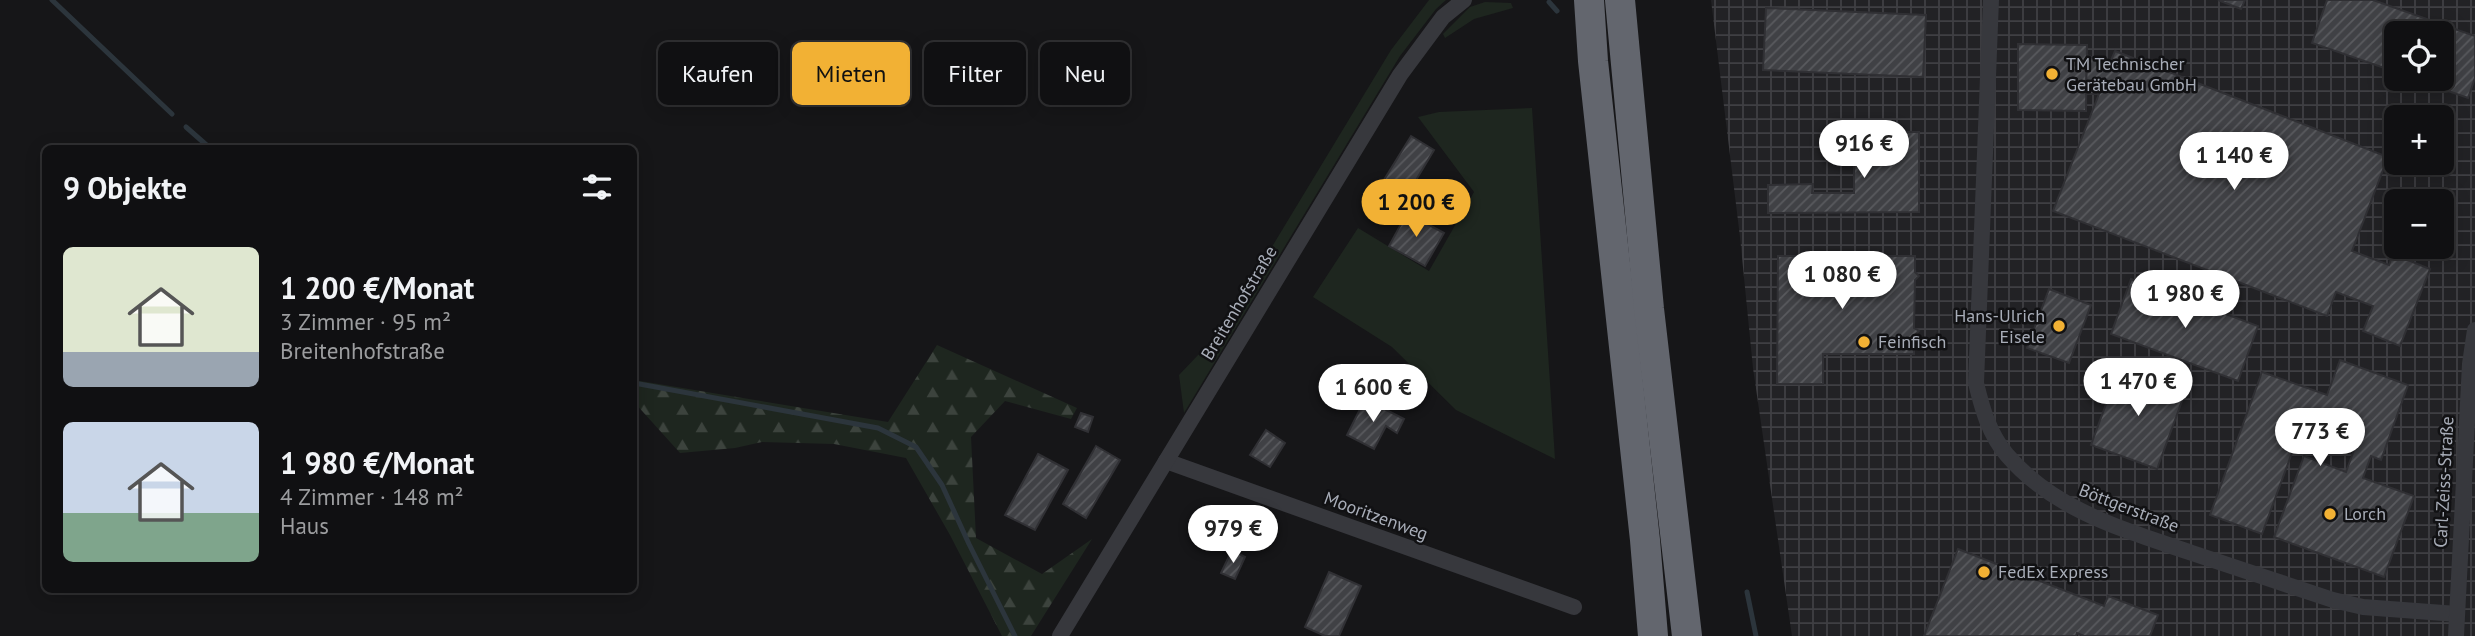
<!DOCTYPE html>
<html lang="de">
<meta charset="utf-8">
<style>
:root{--surface:#101012;--page:#19191b;--text:#f1f3f6;--muted:#9c9d9f;--line:#303032;--accent:#f2b134}
body{margin:0;font-family:"PT Sans",sans-serif;background:var(--page);color:var(--text);height:100vh;display:flex;flex-direction:column;font-size:26px;white-space:nowrap}
*{box-sizing:border-box;margin:0}
p{font-size:23px;color:var(--muted)}
.icon{flex:none;width:38px;height:38px;fill:none;stroke:currentColor;stroke-width:2;stroke-linecap:round;stroke-linejoin:round}
.map{position:relative;flex:1;overflow:hidden}
.drawer{position:absolute;left:42px;top:145px;width:595px;height:448px;display:flex;flex-direction:column;background:var(--surface);border-radius:10px;box-shadow:0 4px 18px #0003,0 0 0 2px var(--line)}
.drawer>*{flex:none}
.hud{position:absolute;left:658px;top:42px;width:665px;height:63px;display:flex;gap:14px}
.fabs{position:absolute;left:2384px;top:21px;display:grid;gap:14px}
.fabs a{display:grid;place-items:center;width:70px;height:70px;border-radius:10px;background:var(--surface);box-shadow:0 4px 18px #0003,0 0 0 2px var(--line);font-size:35px}
.price{position:absolute;translate:-50% -60px;padding:0 16px;border-radius:24px;background:#fff;color:#222;font-size:23px;line-height:46px;filter:drop-shadow(0 2px 4px #0008)}
.price::after{content:'';position:absolute;left:50%;top:42px;width:21px;height:16px;margin-left:-10px;background:inherit;clip-path:polygon(0 0,100% 0,50% 100%)}
.price.on{background:var(--accent);color:#111}
ul{padding:0;list-style:none}
li{display:flex;align-items:center;gap:21px;height:175px;padding:0 21px}
li span{display:grid;place-items:center;flex:none;width:196px;height:140px;border-radius:10px;color:#555}
li>.icon{margin-inline-start:auto}
span .icon{width:84px;height:84px;fill:#fffc;stroke-width:1}
li b{font-size:30px}
h2{display:flex;justify-content:space-between;align-items:center;height:84px;padding:0 21px;font-size:30px}
.pill{padding:0 24px;border-radius:10px;background:var(--surface);box-shadow:0 4px 18px #0003,0 0 0 2px var(--line);font-size:24px;line-height:63px}
.pill.on{background:var(--accent);color:#111}
.map>svg:first-child{display:block}
</style>
<div class="map">
<svg width="2475" height="636" viewBox="0 0 2475 636">
<defs>
<pattern id="industrial-grid" width="8" height="8" patternUnits="userSpaceOnUse" patternTransform="scale(1.75)"><rect width="8" height="8" fill="#222225"/><path d="M0 4h8M4 0v8" fill="none" stroke="#3f3f43"/></pattern>
<pattern id="forest-firs" width="22" height="20" patternUnits="userSpaceOnUse" patternTransform="scale(1.75)"><rect width="22" height="20" fill="#1e261f"/><path d="M5 1l3.5 6h-7zM16 11l3.5 6h-7z" fill="#3c433d"/></pattern>
<pattern id="building-hatch" width="6" height="6" patternUnits="userSpaceOnUse" patternTransform="scale(1.75)"><rect width="6" height="6" fill="#404145"/><path d="M-1 1l2-2M0 6l6-6M5 7l2-2" fill="none" stroke="#595a5e"/></pattern>
</defs>
<rect width="100%" height="100%" fill="#161618"/>
<path fill="url(#industrial-grid)" fill-rule="evenodd" d="M 1711,0 L 2475,0 L 2475,636 L 1792,636 L 1753,368 L 1740,237 ZM 2396,33 L 2441,33 L 2441,79 L 2396,79 ZM 2396,117 L 2441,117 L 2441,163 L 2396,163 ZM 2396,201 L 2441,201 L 2441,247 L 2396,247 Z"/>
<g fill="#1e261f">
<polygon points="1429,0 1446,0 1436,9 1400,56 1184,413 1179,375 1221,331 1391,50"/>
<polygon points="1485,2 1511,3 1513,8 1474,19 1445,38 1443,34 1470,7"/>
<polygon points="1532,108 1555,459 1456,410 1392,347 1313,297 1358,228 1429,271 1474,192 1418,117 1439,112"/>
</g>
<polygon fill="url(#forest-firs)" points="937,345 1077,408 1071,419 1005,401 971,437 976,538 1042,574 1092,539 1031,636 1002,636 950,535 906,458 834,444 762,442 735,448 680,453 634,402 634,380 888,422"/>
<g fill="none" stroke-linecap="round" stroke-linejoin="round">
<g stroke="#2c353c" stroke-width="5">
<polyline points="52,0 172,114"/>
<polyline points="1549,2 1557,11"/>
<polyline points="186,127 211,149"/>
<polyline points="634,383 878,428 916,447 942,485 969,544 1015,636"/>
<polyline points="1747,592 1756,636"/>
</g>
</g>
<g fill="url(#building-hatch)" stroke="#303034" stroke-width="2">
<polygon points="2218,0 2245,0 2241,9"/>
<polygon points="2327,0 2373,0 2475,36 2475,78 2468,98 2414,79 2441,79 2441,33 2396,33 2396,72 2312,43"/>
<polygon points="1766,8 1926,15 1923,77 1763,70"/>
<polygon points="2018,44 2087,45 2086,111 2018,110"/>
<polygon points="2115,51 2388,157 2352,251 2389,265 2393,254 2430,269 2400,346 2363,331 2373,306 2336,292 2327,316 2053,211 2099,94 2086,94 2087,55 2109,65"/>
<polygon points="1854,132 1919,132 1919,212 1768,213 1768,185 1813,184 1812,193 1854,193"/>
<polygon points="1411,136 1434,150 1395,215 1371,201"/>
<polygon points="1407,213 1444,233 1425,266 1389,246"/>
<polygon points="1778,256 1915,256 1915,272 1919,276 1915,280 1914,328 1919,331 1914,336 1914,354 1823,354 1823,384 1777,384"/>
<polygon points="2131,279 2258,326 2238,381 2111,334"/>
<polygon points="2049,289 2091,305 2069,363 2027,348"/>
<polygon points="2340,360 2408,385 2381,460 2371,456 2363,478 2414,496 2384,577 2274,537 2304,456 2346,472 2354,450 2296,429 2289,448 2293,450 2262,534 2210,515 2262,372 2327,395"/>
<polygon points="2120,366 2186,390 2157,469 2091,445"/>
<polygon points="1365,399 1404,419 1397,433 1386,426 1374,449 1347,435"/>
<polygon points="1081,413 1093,417 1088,432 1075,427"/>
<polygon points="1266,430 1285,443 1270,467 1250,455"/>
<polygon points="1096,446 1120,460 1086,518 1063,504"/>
<polygon points="1038,454 1068,470 1035,530 1005,515"/>
<polygon points="1216,512 1238,523 1226,549 1203,538"/>
<polygon points="1958,549 2104,606 2108,596 2158,615 2150,636 2084,636 2077,633 2076,636 1924,636"/>
<polygon points="1232,550 1245,557 1235,579 1221,573"/>
<polygon points="1329,572 1361,586 1339,636 1325,636 1305,627"/>
</g>
<g fill="none" stroke-linecap="round" stroke-linejoin="round">
<g stroke="#37383d" stroke-width="16">
<path d="M 1991,0 L 1976,383 C 1982,408 1989,434 2007,455 C 2055,511 2125,530 2192,553 C 2239,569 2286,584 2333,600 L 2363,607 L 2457,614"/>
<polyline points="1166,461 1574,607"/>
<polyline points="1060,636 1400,75 1443,17 1464,0"/>
<polyline points="2456,636 2470,364 2475,330"/>
</g>
<g stroke="#63666e" stroke-width="30">
<polyline points="1589,0 1593,61 1645,540 1653,636"/>
<polyline points="1620,0 1649,309 1687,636"/>
</g>
</g>
<g fill="#f2b134" stroke="#111113" stroke-width="2.5">
<circle cx="2052" cy="74" r="7"/>
<circle cx="2059" cy="326" r="7"/>
<circle cx="1864" cy="342" r="7"/>
<circle cx="2330" cy="514" r="7"/>
<circle cx="1984" cy="572" r="7"/>
</g>
<g text-anchor="middle" stroke-width="5" stroke-linejoin="round" paint-order="stroke">
<g font-size="18" fill="#a8adb8" stroke="#111113" text-anchor="start">
<text x="2066" y="70">TM Technischer<tspan x="2066" dy="21">Gerätebau GmbH</tspan></text>
<text x="2045" y="322" text-anchor="end">Hans-Ulrich<tspan x="2045" dy="21">Eisele</tspan></text>
<text x="1878" y="348">Feinfisch</text>
<text x="2344" y="520">Lorch</text>
<text x="1998" y="578">FedEx Express</text>
</g>
<g font-size="18" fill="#a8adb8" stroke="#111113">
<text transform="translate(1239 303) rotate(-59)" y="6">Breitenhofstraße</text>
<text transform="translate(2444 482) rotate(-87)" y="6">Carl-Zeiss-Straße</text>
<text transform="translate(2129 508) rotate(21)" y="6">Böttgerstraße</text>
<text transform="translate(1376 516) rotate(20)" y="6">Mooritzenweg</text>
</g>
</g>
</svg>
<div class="fabs">
<a><svg class="icon" aria-label="locate" viewBox="0 0 24 24"><circle cx="12" cy="12" r="6"/><path d="M12 2v4M12 18v4M2 12h4M18 12h4"/></svg></a>
<a>+</a>
<a>−</a>
</div>
<b class="price" style="left:1864px;top:180px">916 €</b>
<b class="price" style="left:2234px;top:192px">1 140 €</b>
<b class="price on" style="left:1416px;top:239px">1 200 €</b>
<b class="price" style="left:1842px;top:311px">1 080 €</b>
<b class="price" style="left:2185px;top:330px">1 980 €</b>
<b class="price" style="left:2138px;top:418px">1 470 €</b>
<b class="price" style="left:1373px;top:424px">1 600 €</b>
<b class="price" style="left:2320px;top:468px">773 €</b>
<b class="price" style="left:1233px;top:565px">979 €</b>
<div class="hud">
<a class="pill">Kaufen</a>
<a class="pill on">Mieten</a>
<a class="pill">Filter</a>
<a class="pill">Neu</a>
</div>
<section class="drawer">
<h2>9 Objekte<svg class="icon" aria-label="filters" viewBox="0 0 24 24"><path d="M4 7h16M4 17h16"/><circle cx="9" cy="7" r="2"/><circle cx="15" cy="17" r="2"/></svg></h2>
<ul>
<li><span style="background:linear-gradient(#dfe7d0 75%,#9aa5b1 0)"><svg class="icon" aria-label="home" viewBox="0 0 24 24"><path d="M3 11l9-7 9 7M6 9v11h12V9"/></svg></span><div><b>1 200 €/Monat</b><p>3 Zimmer · 95 m²</p><p>Breitenhofstraße</p></div></li>
<li><span style="background:linear-gradient(#c9d6e8 65%,#7fa58c 0)"><svg class="icon" aria-label="home" viewBox="0 0 24 24"><path d="M3 11l9-7 9 7M6 9v11h12V9"/></svg></span><div><b>1 980 €/Monat</b><p>4 Zimmer · 148 m²</p><p>Haus</p></div></li>
</ul>
</section>
</div>
